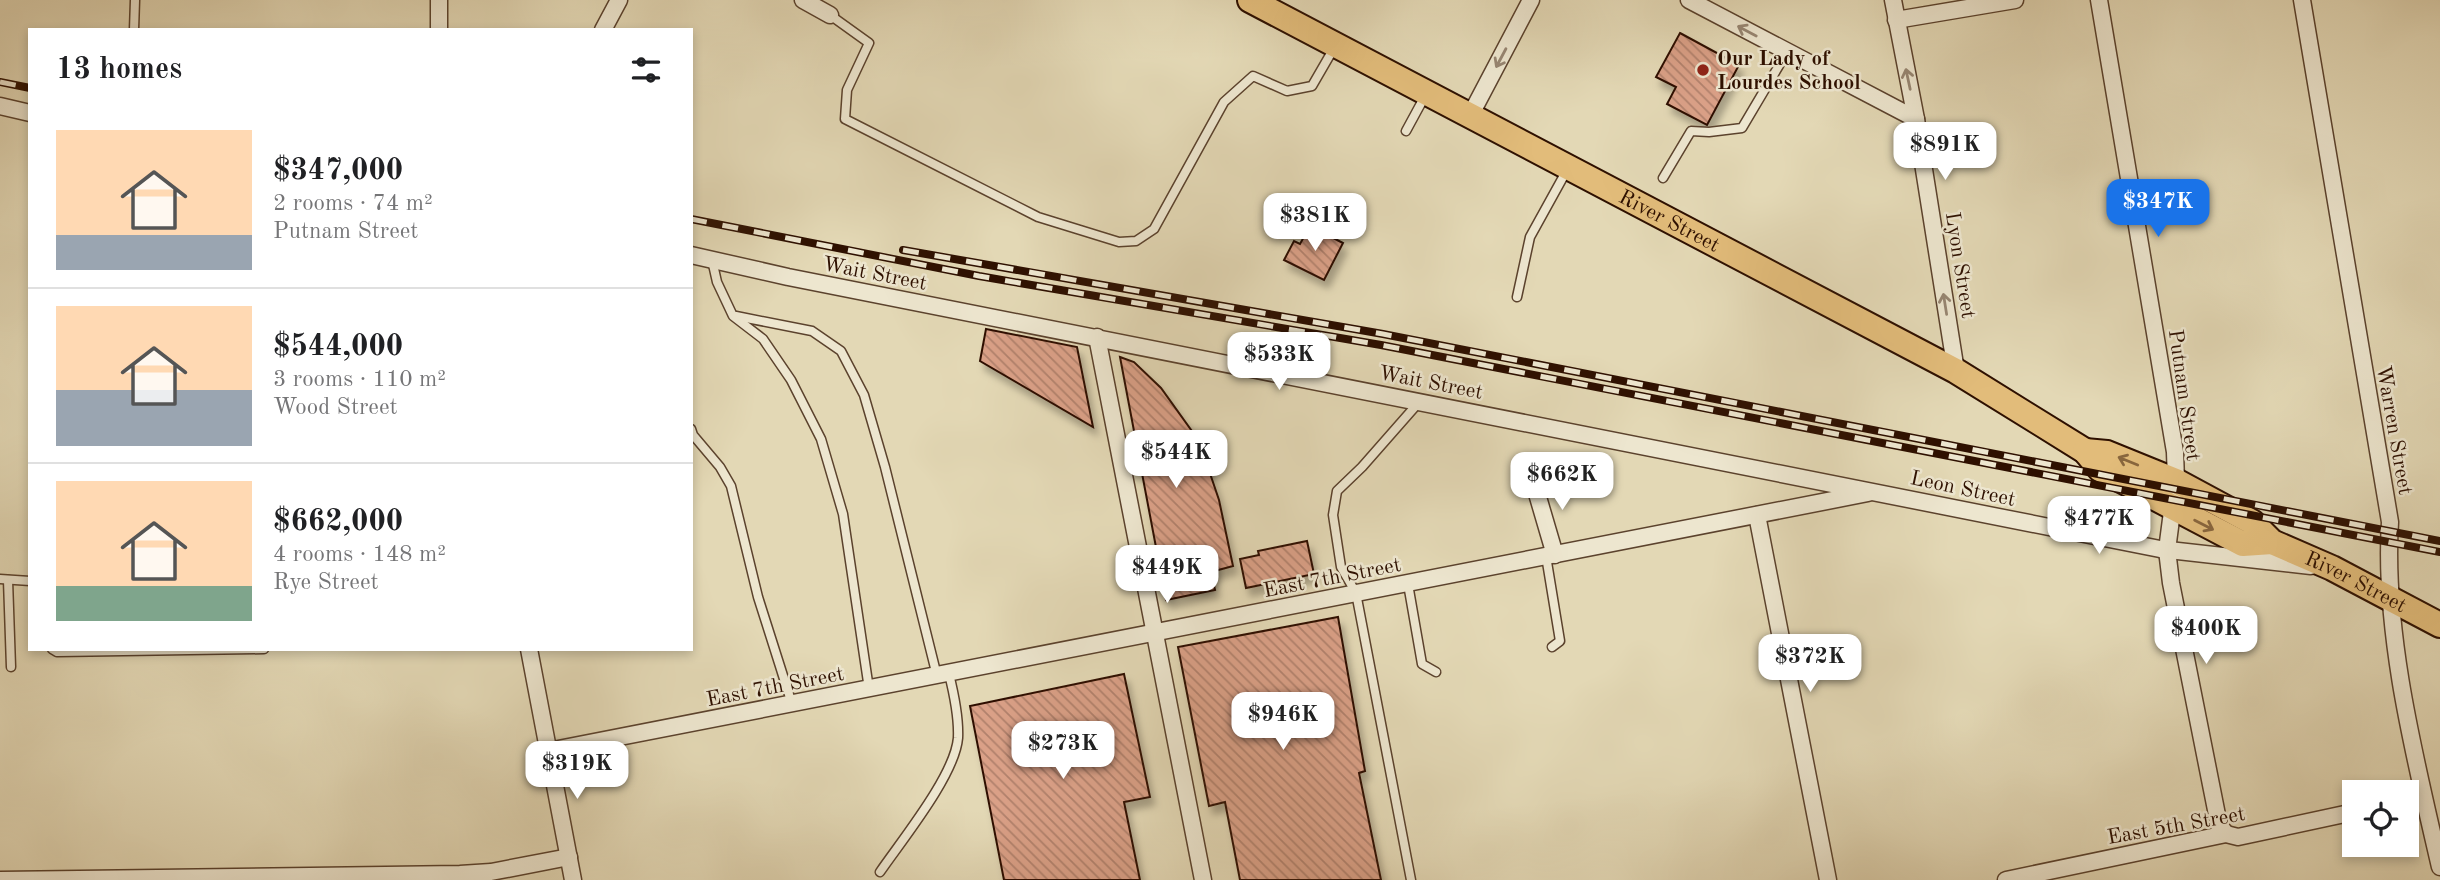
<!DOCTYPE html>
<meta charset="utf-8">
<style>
:root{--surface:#fff;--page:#f6f6f6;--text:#202124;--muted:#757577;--line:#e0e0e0;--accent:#1a73e8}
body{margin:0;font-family:"Old Standard TT",serif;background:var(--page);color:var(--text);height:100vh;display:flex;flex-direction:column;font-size:26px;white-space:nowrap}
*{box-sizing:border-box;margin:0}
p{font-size:23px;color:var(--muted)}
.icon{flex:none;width:38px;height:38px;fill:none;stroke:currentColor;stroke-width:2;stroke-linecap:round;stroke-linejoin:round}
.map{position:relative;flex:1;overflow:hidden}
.side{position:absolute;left:28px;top:28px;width:665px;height:623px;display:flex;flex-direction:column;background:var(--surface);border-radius:0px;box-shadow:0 4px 10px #0003}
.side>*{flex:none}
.fabs{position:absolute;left:2342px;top:780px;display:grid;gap:14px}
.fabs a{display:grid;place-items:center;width:77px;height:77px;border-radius:0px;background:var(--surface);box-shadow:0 4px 10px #0003;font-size:35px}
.price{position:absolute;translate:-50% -60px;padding:0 16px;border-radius:14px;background:#fff;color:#222;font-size:23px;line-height:46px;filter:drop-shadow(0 2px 4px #0008)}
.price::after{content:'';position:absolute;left:50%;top:42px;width:21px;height:16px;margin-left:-10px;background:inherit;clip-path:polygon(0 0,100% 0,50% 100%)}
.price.selected{background:var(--accent);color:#fff}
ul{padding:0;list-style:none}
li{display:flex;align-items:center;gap:21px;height:175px;padding:0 28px}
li+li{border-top:2px solid var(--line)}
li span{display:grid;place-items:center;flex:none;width:196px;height:140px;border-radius:0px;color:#555}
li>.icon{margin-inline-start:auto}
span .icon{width:84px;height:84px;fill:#fffc;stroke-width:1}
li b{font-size:30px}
h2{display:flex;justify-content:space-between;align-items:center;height:84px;padding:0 28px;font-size:30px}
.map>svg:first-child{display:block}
</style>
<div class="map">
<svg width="2440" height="880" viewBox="0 0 2440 880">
<defs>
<pattern id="building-back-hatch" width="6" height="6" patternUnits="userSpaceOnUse" patternTransform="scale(1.75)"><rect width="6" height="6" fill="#daa087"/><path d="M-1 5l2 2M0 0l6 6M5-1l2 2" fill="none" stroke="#b1816c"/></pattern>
<filter id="shadow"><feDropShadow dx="4.5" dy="8" stdDeviation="3.5" flood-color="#0004"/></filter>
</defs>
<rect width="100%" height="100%" fill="#e3d8b5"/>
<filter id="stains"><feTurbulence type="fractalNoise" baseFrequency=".00286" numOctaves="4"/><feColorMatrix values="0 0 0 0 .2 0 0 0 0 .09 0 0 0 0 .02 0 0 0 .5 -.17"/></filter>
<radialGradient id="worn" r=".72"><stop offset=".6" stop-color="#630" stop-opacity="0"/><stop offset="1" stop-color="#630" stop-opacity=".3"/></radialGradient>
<g fill="url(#building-back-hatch)" stroke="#2e1000" stroke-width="2" filter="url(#shadow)">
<polygon points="1680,33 1739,65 1707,125 1667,104 1676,87 1656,77"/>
<polygon points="1310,226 1343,243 1324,280 1284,260 1294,241 1300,244"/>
<polygon points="986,329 1077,347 1093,427 980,361"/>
<polygon points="1120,357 1134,362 1161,388 1199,441 1219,500 1233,566 1211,572 1215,590 1166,600"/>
<polygon points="1307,541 1314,574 1246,588 1240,559 1259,555 1258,551"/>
<polygon points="1338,617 1365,771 1359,773 1381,880 1240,880 1225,802 1209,806 1178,647"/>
<polygon points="1124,674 1150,797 1124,802 1140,880 1004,880 970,706"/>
</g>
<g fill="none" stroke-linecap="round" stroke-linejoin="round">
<defs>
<g id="lane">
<polyline points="830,15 869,43 847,90 845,119 1038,217 1119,242 1136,241 1154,229 1224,102 1253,76 1287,91 1312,86 1334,48"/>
<polyline points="134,30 135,0"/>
<polyline points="1406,131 1425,96"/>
<polyline points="1663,178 1691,131 1709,132 1742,128 1787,52"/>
<polyline points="712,260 717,282 733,316 763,339 791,380 821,439 843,514 869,689"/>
<polyline points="1517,297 1530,237 1567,170"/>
<polyline points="736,316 812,331 841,351 864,395 885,467 937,676"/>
<polyline points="691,429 693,435 720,467 731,486 758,597 792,704"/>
<polyline points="1546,556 1560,641 1552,647"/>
<polyline points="0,579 30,581"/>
<polyline points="8,580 11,667"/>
<polyline points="1408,584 1422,664 1436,672"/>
<polyline points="52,649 57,652 264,649"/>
<path d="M 880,872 C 902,840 955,775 958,738 C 959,717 954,694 949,674"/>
<polyline points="1411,880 1356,593 1341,567 1333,515 1337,491 1362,467 1420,401"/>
</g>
<g id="street">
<polyline points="439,0 439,30"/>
<polyline points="803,0 830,15"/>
<polyline points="1689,0 1916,119"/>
<polyline points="1893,0 1916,119 1956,371"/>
<polyline points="2099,0 2175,452 2176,481 2167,550 2171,583 2219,825 2226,834"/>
<path d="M 2302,0 L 2390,522 C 2383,633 2415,758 2440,867"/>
<polyline points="1896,20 2015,0"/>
<polyline points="603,30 619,0"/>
<polyline points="0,106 30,113"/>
<polyline points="1470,116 1531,0"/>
<polyline points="691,255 788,277 2160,549 2311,566"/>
<polyline points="1097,337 1203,880"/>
<polyline points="1533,480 1555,555"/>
<polyline points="1757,515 1828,880"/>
<polyline points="529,649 573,880"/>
<polyline points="548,751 1868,493"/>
<polyline points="0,880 460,874 491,872 569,857"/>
<polyline points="2006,880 2226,834 2238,837 2354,812"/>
</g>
<g id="primary">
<path id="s1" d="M 1250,0 L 1956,371 L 2085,451 L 2100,469 L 2243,544 L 2272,542"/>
<path id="s2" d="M 2085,451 L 2107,453 L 2176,481 L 2252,522 L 2272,542 L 2332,568 L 2440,625"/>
</g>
</defs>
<use href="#lane" stroke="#5b422d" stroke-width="11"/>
<use href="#street" stroke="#5b422d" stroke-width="19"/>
<use href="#primary" stroke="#2e1000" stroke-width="28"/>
<use href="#lane" stroke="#ede6cf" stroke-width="8"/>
<use href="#street" stroke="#ede6cf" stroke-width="16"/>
<use href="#primary" stroke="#e2bc7a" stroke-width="24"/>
<defs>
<g id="rail">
<polyline points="0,82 30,88"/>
<polyline points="691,219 979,276 1381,345 2440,552"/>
<polyline points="903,250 1383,334 2440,541"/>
</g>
</defs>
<use href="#rail" stroke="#2e1000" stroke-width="8"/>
<use href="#rail" stroke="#ede6cf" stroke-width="5" stroke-dasharray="16" stroke-linecap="butt"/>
</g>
<defs><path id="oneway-shaft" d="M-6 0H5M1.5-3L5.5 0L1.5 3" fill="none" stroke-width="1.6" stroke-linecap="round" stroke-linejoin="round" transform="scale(1.75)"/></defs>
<g stroke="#978672">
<use href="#oneway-shaft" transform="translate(1747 31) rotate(-152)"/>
<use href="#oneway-shaft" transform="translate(1501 58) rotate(118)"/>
<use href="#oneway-shaft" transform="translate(1908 79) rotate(-102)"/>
<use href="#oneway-shaft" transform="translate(1945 304) rotate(-99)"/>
</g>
<g stroke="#88663d">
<use href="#oneway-shaft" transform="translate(2128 461) rotate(-158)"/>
<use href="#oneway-shaft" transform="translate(2204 525) rotate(27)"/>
</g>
<circle fill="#8f2418" stroke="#ede6cf" stroke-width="2.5" cx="1703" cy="70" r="7"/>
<g text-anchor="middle" stroke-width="5" stroke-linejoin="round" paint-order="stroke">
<g font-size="21" font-weight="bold" fill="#2e1000" stroke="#ede6cf" text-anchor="start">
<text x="1717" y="65">Our Lady of<tspan x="1717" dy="24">Lourdes School</tspan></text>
</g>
<g font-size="21" fill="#2e1000" stroke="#ede6cf">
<text dy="7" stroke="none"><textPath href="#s1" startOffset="474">River Street</textPath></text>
<text transform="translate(1961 265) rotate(81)" y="7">Lyon Street</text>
<text transform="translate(875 273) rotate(11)" y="7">Wait Street</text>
<text transform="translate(1431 382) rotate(11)" y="7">Wait Street</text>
<text transform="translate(2185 395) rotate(82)" y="7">Putnam Street</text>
<text transform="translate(2395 430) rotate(80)" y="7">Warren Street</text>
<text transform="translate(1963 488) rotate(12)" y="7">Leon Street</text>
<text transform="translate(1332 577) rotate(-11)" y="7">East 7th Street</text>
<text dy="7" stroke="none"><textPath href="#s2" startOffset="304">River Street</textPath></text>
<text transform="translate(775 686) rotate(-11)" y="7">East 7th Street</text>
<text transform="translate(2176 825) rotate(-10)" y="7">East 5th Street</text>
</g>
</g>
<rect width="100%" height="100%" filter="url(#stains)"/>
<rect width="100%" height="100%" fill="url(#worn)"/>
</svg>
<div class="fabs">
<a><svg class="icon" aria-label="locate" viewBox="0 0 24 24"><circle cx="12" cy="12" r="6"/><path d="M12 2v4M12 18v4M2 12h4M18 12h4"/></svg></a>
</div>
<b class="price" style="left:1945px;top:182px">$891K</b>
<b class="price selected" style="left:2158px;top:239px">$347K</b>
<b class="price" style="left:1315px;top:253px">$381K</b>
<b class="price" style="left:1279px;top:392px">$533K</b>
<b class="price" style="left:1176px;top:490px">$544K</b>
<b class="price" style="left:1562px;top:512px">$662K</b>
<b class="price" style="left:2099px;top:556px">$477K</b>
<b class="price" style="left:1167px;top:605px">$449K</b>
<b class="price" style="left:2206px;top:666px">$400K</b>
<b class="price" style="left:1810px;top:694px">$372K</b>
<b class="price" style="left:1283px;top:752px">$946K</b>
<b class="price" style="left:1063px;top:781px">$273K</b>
<b class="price" style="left:577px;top:801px">$319K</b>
<section class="side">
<h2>13 homes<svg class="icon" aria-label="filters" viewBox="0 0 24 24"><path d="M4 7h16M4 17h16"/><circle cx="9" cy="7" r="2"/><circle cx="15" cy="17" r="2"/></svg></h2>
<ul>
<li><span style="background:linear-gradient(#ffd9b3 75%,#9aa5b1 0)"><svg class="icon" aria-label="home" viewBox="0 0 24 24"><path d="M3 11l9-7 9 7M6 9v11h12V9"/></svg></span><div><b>$347,000</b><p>2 rooms · 74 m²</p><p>Putnam Street</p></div></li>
<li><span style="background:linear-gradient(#ffd9b3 60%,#9aa5b1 0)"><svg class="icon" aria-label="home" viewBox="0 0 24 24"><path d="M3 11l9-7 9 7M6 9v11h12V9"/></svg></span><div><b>$544,000</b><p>3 rooms · 110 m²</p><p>Wood Street</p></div></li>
<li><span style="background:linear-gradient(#ffd9b3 75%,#7fa58c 0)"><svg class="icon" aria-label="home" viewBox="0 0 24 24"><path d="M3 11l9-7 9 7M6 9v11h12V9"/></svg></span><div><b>$662,000</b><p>4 rooms · 148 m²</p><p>Rye Street</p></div></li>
</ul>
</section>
</div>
